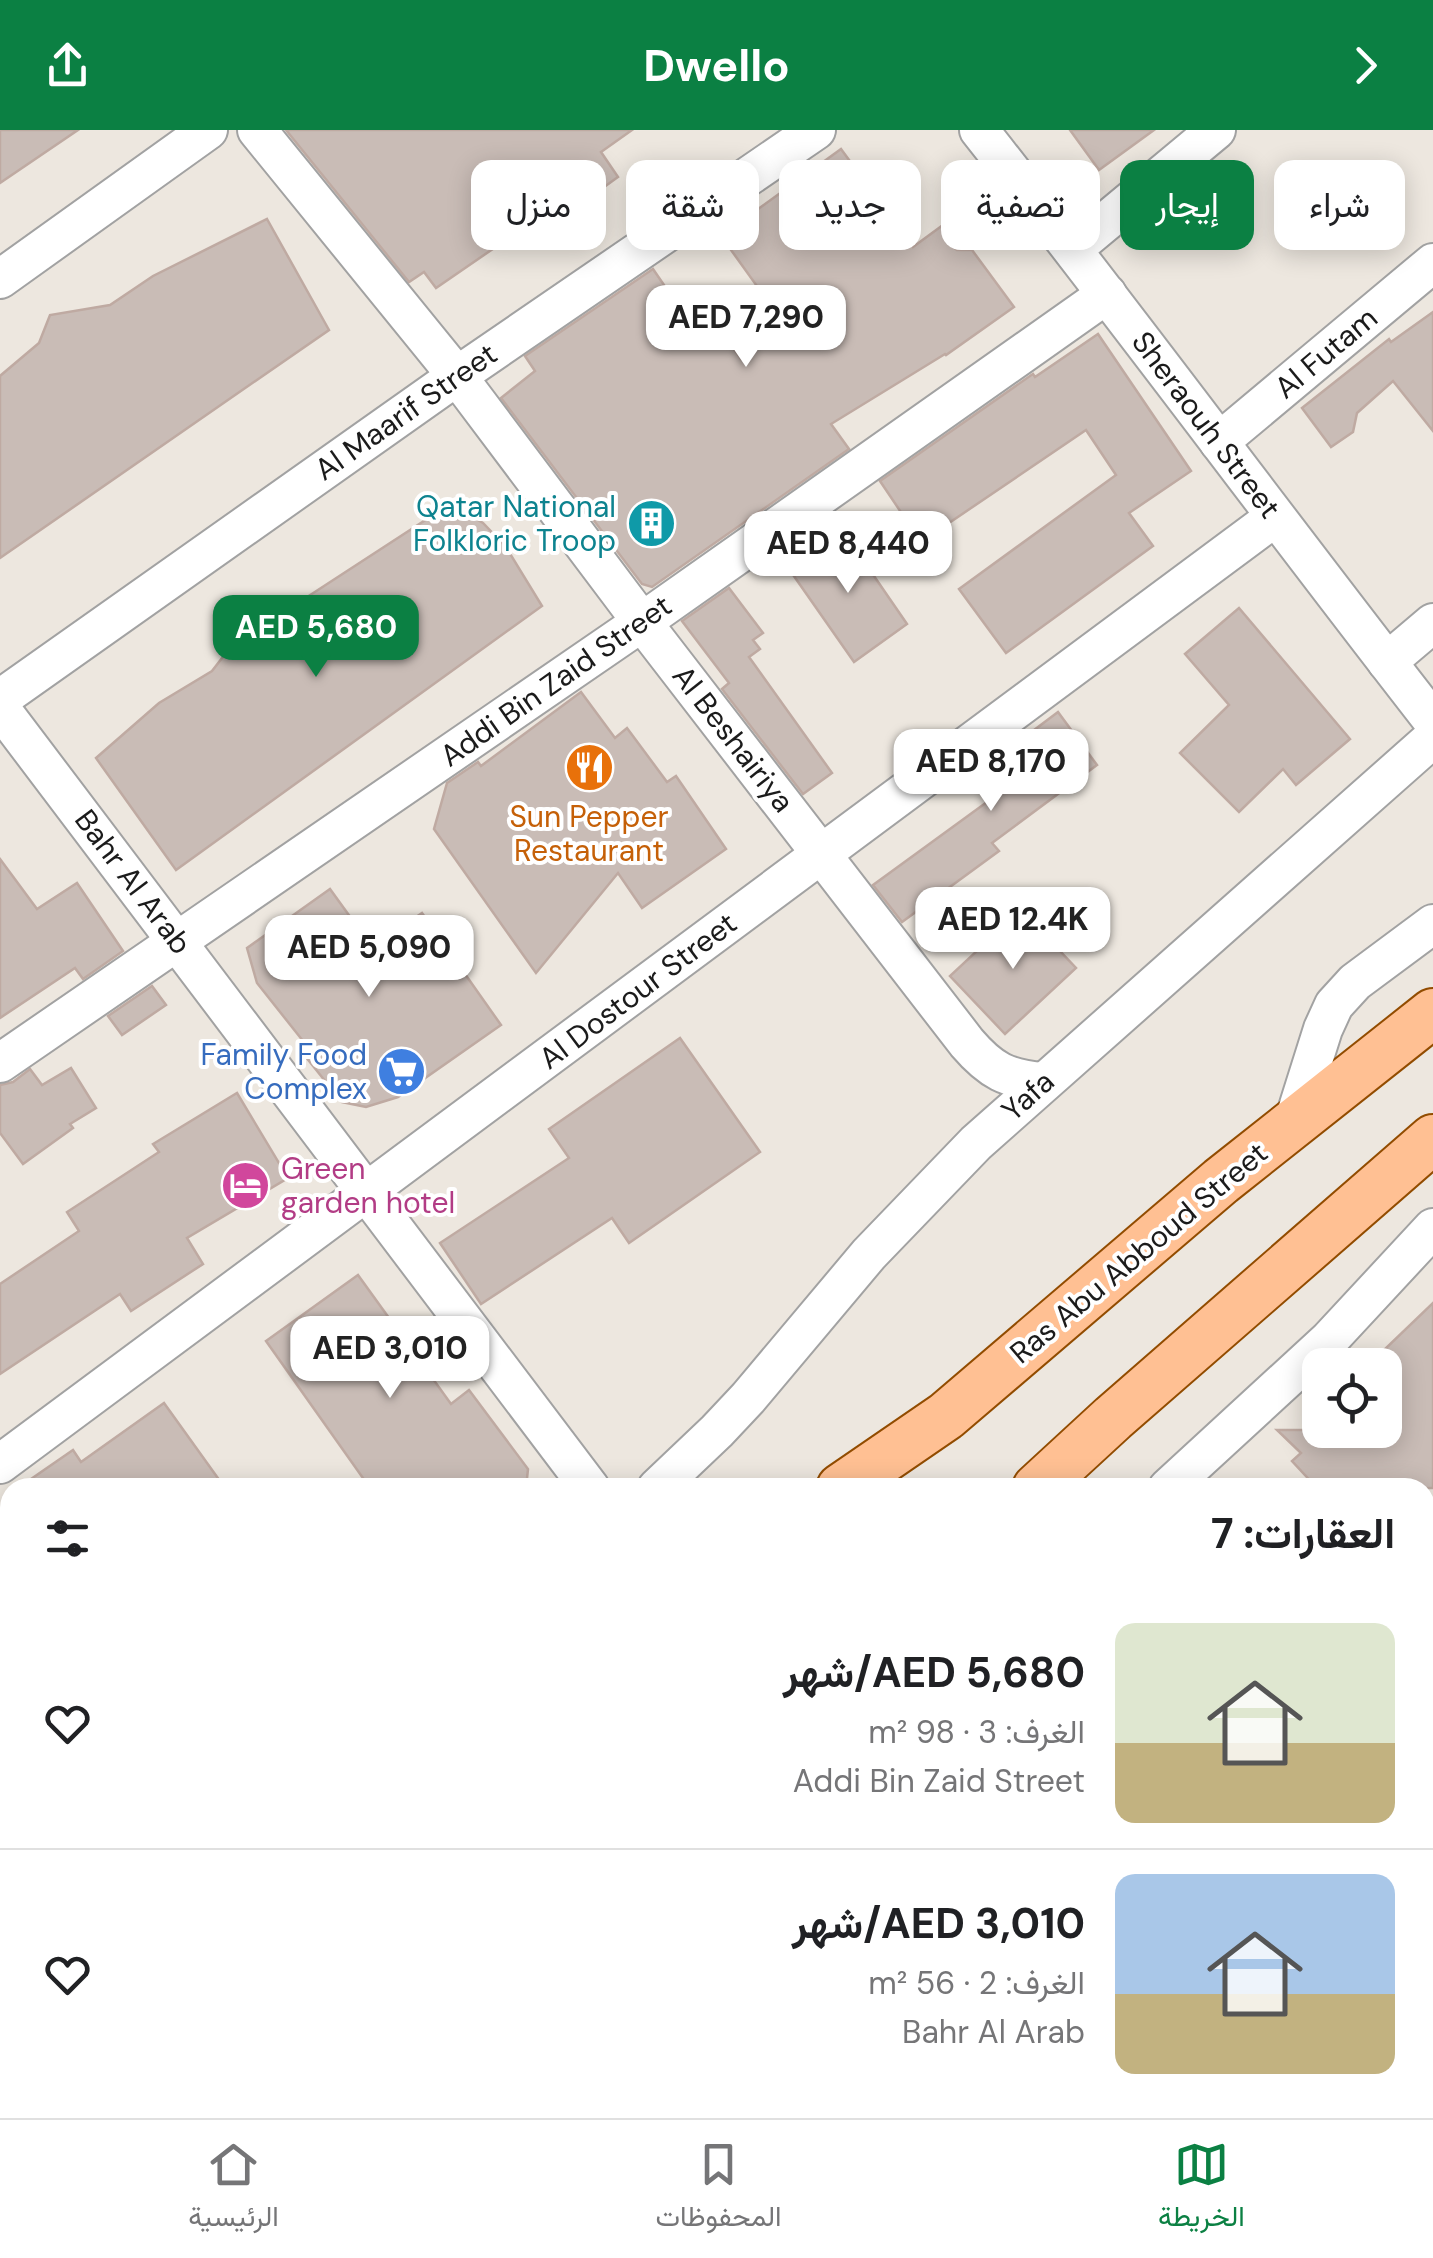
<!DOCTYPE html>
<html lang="ar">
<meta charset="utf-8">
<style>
:root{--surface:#fff;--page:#f2f2f2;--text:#202124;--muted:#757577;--line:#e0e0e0;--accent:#0b8043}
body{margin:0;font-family:"DM Sans",Vazirmatn,sans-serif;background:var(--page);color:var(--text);direction:rtl;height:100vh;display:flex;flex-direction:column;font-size:38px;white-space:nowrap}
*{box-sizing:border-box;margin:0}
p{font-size:32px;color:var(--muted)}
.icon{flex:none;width:55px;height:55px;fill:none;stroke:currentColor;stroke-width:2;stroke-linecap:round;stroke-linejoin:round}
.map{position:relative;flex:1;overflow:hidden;direction:ltr}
.drawer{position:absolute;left:0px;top:1348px;width:1435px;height:642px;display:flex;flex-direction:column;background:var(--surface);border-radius:30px 30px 0 0;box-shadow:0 5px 25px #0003;direction:rtl}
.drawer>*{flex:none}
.banner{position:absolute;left:30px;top:30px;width:1375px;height:90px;direction:rtl;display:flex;gap:20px}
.buttons{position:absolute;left:1302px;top:1218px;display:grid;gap:20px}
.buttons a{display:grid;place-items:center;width:100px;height:100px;border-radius:20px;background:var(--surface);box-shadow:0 5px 25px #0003;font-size:50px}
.price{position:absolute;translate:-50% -85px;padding:0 22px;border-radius:20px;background:#fff;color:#222;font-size:32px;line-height:65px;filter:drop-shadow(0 2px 5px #0008)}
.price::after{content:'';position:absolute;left:50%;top:60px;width:30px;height:22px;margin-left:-15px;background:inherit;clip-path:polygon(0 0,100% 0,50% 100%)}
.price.active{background:var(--accent);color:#fff}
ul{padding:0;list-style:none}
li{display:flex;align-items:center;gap:30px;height:250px;padding:0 40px}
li+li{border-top:2px solid var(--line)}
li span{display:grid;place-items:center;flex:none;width:280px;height:200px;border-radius:20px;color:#555}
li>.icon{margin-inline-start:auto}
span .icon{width:120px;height:120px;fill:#fffc;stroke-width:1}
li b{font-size:42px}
h2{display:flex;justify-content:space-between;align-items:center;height:120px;padding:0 40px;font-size:42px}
.pill{padding:0 35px;border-radius:20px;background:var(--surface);box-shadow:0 5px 25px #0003;font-size:35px;line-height:90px}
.pill.active{background:var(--accent);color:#fff}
header{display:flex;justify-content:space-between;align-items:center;height:130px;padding:0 40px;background:var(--accent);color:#fff;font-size:45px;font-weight:700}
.menu{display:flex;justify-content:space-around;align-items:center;height:140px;border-top:2px solid var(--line);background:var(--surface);font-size:28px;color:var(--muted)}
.menu a{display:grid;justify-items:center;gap:5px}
.menu .active{color:var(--accent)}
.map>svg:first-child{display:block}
</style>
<header><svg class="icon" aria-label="forward" viewBox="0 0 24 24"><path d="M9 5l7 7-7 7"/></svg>Dwello<svg class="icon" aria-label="share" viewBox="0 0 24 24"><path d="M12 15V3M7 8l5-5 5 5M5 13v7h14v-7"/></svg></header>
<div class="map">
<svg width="1433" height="1988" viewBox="0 0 1433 1988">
<rect width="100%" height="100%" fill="#ede7df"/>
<g fill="#c9bcb6" stroke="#bfaaa2" stroke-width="2.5">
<polygon points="0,0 78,0 0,53"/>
<polygon points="286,0 632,0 601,22 618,47 571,81 564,70 436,158 424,142 409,152"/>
<polygon points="1070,0 1154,0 1099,40"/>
<polygon points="841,19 913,117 943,95 943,102 948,113 957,120 972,120 1014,177 946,225 945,224 831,294 849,319 652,457 642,454 501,268 535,241 525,226 653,139 699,206 717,194 741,229 787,198 721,106"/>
<polygon points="267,89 329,200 0,428 0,246 39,213 50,185 110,175 153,146"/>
<polygon points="1433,182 1433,301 1393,251 1357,283 1353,302 1331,317 1302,278 1389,209 1391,212"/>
<polygon points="1098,204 1191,341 1129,383 1153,416 1006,523 959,459 1116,345 1086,300 921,412 880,351 1030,246 1033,244 1035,247"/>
<polygon points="450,374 483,393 506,417 542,476 176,740 96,628 159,573 212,541 260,479 277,468 301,471"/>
<polygon points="843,401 907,494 854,532 789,439"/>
<polygon points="729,458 763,503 753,510 760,519 749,527 832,643 803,664 722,559 729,553 682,491"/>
<polygon points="1239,478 1350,609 1296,655 1283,639 1239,682 1180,623 1229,575 1185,524"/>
<polygon points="581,562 615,608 627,598 667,652 676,646 726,719 642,778 618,743 536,843 434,699 447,653 478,632 481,636"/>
<polygon points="1058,582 1097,635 992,713 999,721 902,792 873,755 987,672 969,649"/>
<polygon points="0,729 37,779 77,753 123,821 83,849 75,838 0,888"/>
<polygon points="330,759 372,817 422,783 501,895 398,967 366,977 342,972 305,926 311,921 257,853 247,818"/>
<polygon points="1021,780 1076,838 1005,904 950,846"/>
<polygon points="152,856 166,875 122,905 108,886"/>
<polygon points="680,908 760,1022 629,1113 612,1088 481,1174 440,1113 569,1028 549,999"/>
<polygon points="71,938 96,978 70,994 73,998 23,1034 0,1003 0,955 13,952 30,939 42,955"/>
<polygon points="237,963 288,1048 187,1108 203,1134 131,1181 120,1164 0,1244 0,1154 79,1101 67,1082 159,1022 153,1014"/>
<polygon points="358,1145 451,1274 469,1260 528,1339 526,1358 370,1358 266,1211"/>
<polygon points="1433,1173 1433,1358 1317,1358 1292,1331 1301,1323 1277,1300 1385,1300 1385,1219"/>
<polygon points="164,1273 225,1358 18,1358 73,1320 81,1332"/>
</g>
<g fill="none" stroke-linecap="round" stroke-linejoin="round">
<defs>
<g id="minor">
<path d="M 257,0 L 457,246 L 642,492 L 967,913 C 991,941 1007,949 1043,952"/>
<path d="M 979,0 C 1133,195 1280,395 1433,591"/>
<polyline points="965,99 1024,56"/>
<polyline points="1073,119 1216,0"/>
<polyline points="0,149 208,0"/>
<polyline points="1219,312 1433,133"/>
<polyline points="1387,532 1433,493"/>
<polyline points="0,569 457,246 816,0"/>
<polyline points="0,578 590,1358"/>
<polyline points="0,933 642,492 1107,164"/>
<polyline points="1293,994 1323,899 1334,875 1355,852 1433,794"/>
<polyline points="0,1334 1275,387"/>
<polyline points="657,1358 717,1301 748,1268 869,1124 976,1013 1433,608"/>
<polyline points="1168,1358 1329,1210 1433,1098"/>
<polyline points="1425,1477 1433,1469"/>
<polyline points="1425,1886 1433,1878"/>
<polyline points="1274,1980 1282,1988"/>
<polyline points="1320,1988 1328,1980"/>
</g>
<g id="major">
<polyline points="841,1358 946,1286 1221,1051 1433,883"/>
<polyline points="1037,1358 1113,1288 1433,1009"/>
<polyline points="0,1628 10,1640"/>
<polyline points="0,1754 10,1768"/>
<polyline points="103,1980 105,1988"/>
<polyline points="306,1980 314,1988"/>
<polyline points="484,1980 486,1988"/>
<polyline points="215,1988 223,1980"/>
<polyline points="416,1988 424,1980"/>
</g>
</defs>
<use href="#minor" stroke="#a2a2a2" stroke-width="42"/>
<use href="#major" stroke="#924c00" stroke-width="52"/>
<use href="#minor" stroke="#fff" stroke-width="38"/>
<use href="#major" stroke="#ffc093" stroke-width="48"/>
</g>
<defs>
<symbol id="building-disc" viewBox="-11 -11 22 22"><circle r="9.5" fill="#0f9aa8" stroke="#fff"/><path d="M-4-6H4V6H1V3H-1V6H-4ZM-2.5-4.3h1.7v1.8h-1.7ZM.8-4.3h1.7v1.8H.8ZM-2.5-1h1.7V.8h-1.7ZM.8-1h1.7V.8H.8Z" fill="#fff"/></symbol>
<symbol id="restaurant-disc" viewBox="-11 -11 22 22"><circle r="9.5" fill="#e8710a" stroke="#fff"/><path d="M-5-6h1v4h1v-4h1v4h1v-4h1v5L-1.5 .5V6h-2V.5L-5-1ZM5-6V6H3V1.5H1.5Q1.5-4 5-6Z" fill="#fff"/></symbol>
<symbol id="supermarket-disc" viewBox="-11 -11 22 22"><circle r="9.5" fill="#3f7fe0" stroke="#fff"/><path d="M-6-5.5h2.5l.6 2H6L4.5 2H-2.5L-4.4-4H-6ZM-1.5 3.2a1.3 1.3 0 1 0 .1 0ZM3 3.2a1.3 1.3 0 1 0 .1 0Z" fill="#fff"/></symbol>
<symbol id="hotel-disc" viewBox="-11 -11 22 22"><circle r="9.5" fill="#d1479c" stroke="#fff"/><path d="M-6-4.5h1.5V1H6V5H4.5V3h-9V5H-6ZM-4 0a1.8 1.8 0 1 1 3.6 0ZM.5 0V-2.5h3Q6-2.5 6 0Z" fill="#fff"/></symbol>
</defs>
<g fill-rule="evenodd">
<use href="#building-disc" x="624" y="366" width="55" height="55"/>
<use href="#restaurant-disc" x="562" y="610" width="55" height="55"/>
<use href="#supermarket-disc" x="374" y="914" width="55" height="55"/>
<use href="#hotel-disc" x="218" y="1028" width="55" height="55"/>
</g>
<g text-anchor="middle" stroke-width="8" stroke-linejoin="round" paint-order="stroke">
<g font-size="30" fill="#1b1b1b" stroke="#fff">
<text transform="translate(1326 223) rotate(-40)" y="10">Al Futam</text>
<text transform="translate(406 282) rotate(-35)" y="10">Al Maarif Street</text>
<text transform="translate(1206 295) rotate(53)" y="10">Sheraouh Street</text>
<text transform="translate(556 551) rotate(-35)" y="10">Addi Bin Zaid Street</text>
<text transform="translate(733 609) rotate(52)" y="10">Al Beshairiya</text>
<text transform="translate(133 752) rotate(53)" y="10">Bahr Al Arab</text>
<text transform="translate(638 861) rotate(-37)" y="10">Al Dostour Street</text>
<text transform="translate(1028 966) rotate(-42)" y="10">Yafa</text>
<text transform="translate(1139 1123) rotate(-40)" y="10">Ras Abu Abboud Street</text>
</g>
<g font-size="30" fill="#0d838f" stroke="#fff" text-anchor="end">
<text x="616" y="387">Qatar National<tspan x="616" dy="34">Folkloric Troop</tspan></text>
</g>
<g font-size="30" fill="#c56008" stroke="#fff">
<text x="589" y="697">Sun Pepper<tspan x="589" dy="34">Restaurant</tspan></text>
</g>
<g font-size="30" fill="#366cbe" stroke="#fff" text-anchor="end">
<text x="367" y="935">Family Food<tspan x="367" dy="34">Complex</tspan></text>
</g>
<g font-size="30" fill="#b23c85" stroke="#fff" text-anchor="start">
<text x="281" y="1049">Green<tspan x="281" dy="34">garden hotel</tspan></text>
</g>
</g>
</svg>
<div class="buttons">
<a><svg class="icon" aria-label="locate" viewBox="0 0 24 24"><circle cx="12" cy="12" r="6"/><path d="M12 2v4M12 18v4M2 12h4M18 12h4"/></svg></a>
</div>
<b class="price" style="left:746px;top:240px">AED 7,290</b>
<b class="price" style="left:848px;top:466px">AED 8,440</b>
<b class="price active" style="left:316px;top:550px">AED 5,680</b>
<b class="price" style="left:991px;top:684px">AED 8,170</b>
<b class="price" style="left:1013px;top:842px">AED 12.4K</b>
<b class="price" style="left:369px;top:870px">AED 5,090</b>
<b class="price" style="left:390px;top:1271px">AED 3,010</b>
<div class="banner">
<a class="pill">شراء</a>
<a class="pill active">إيجار</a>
<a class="pill">تصفية</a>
<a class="pill">جديد</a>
<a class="pill">شقة</a>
<a class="pill">منزل</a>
</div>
<section class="drawer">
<h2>العقارات: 7<svg class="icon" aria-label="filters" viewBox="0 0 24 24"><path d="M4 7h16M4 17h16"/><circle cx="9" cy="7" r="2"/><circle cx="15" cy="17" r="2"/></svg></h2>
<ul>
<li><span style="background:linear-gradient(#dfe7d0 60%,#c2b280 0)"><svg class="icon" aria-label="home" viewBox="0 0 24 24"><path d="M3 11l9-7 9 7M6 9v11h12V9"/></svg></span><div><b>AED 5,680/شهر</b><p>الغرف: 3 · 98 m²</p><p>Addi Bin Zaid Street</p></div><svg class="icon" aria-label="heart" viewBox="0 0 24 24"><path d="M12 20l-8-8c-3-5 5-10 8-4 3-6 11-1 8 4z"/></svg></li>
<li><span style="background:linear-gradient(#a9c7e8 60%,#c2b280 0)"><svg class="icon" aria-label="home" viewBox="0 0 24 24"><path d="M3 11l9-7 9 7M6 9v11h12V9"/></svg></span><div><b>AED 3,010/شهر</b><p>الغرف: 2 · 56 m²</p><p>Bahr Al Arab</p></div><svg class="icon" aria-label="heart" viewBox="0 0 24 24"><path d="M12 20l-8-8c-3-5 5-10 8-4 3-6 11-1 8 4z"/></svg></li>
</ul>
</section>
</div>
<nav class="menu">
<a class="active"><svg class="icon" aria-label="map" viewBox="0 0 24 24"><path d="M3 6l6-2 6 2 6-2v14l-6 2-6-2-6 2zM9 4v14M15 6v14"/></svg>الخريطة</a>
<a><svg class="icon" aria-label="saved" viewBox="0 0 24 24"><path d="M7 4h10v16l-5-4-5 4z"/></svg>المحفوظات</a>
<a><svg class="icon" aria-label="home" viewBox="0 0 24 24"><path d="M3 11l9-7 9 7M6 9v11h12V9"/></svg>الرئيسية</a>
</nav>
